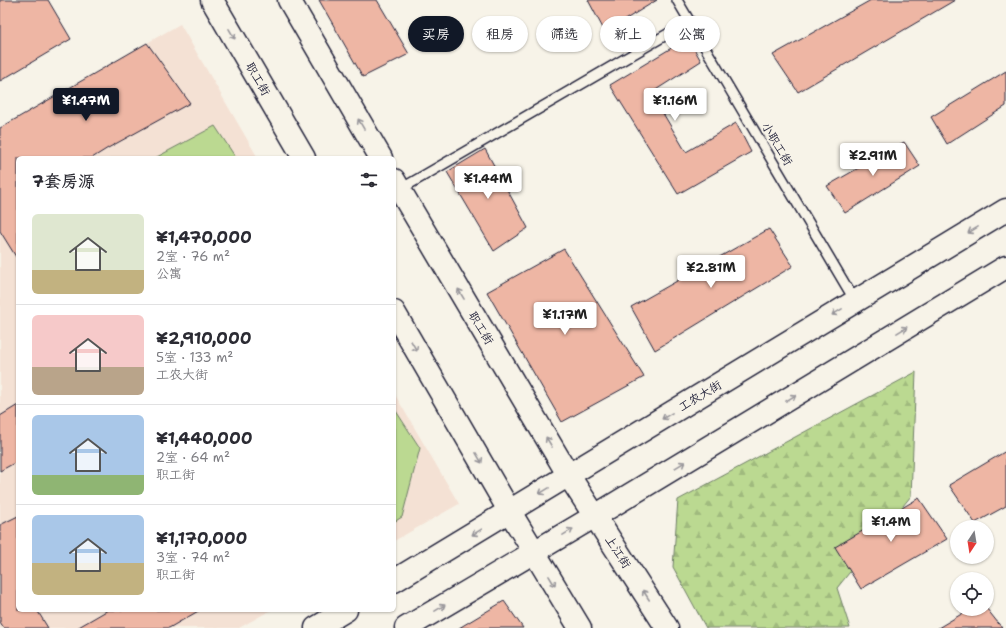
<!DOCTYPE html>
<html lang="zh">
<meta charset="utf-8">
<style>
:root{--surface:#fff;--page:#f7f7f7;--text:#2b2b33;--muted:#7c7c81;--line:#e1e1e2;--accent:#111827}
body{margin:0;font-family:"Shantell Sans","LXGW WenKai TC",sans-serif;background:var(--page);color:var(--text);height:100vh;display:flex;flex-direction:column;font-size:15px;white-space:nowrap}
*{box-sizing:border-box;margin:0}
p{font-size:13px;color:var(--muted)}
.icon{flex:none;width:22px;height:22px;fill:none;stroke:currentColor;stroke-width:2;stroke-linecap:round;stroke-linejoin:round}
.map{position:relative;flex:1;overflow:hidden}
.drawer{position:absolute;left:16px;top:156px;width:380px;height:456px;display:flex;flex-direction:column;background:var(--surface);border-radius:6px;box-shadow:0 1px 3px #0004}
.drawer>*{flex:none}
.hud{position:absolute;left:408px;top:16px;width:380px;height:36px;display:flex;gap:8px}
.needle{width:26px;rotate:192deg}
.fabs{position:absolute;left:950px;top:520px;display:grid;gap:8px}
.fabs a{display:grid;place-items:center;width:44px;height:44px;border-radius:50%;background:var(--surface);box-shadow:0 1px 3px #0004;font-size:20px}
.price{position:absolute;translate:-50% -34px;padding:0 9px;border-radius:4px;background:#fff;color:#222;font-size:13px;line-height:26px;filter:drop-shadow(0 1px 2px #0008)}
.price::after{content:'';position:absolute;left:50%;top:24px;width:12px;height:9px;margin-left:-6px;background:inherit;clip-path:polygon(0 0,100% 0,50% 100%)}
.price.selected{background:var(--accent);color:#fff}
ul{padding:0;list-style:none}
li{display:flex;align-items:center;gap:12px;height:100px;padding:0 16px}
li+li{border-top:1px solid var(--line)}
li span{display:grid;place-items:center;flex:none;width:112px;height:80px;border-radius:6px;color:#555}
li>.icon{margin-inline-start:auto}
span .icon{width:48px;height:48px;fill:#fffc;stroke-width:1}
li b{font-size:17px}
h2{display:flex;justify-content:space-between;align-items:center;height:48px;padding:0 16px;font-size:17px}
.pill{padding:0 14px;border-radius:18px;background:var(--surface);box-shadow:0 1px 3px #0004;font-size:14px;line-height:36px}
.pill.selected{background:var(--accent);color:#fff}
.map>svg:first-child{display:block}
</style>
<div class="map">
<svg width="1006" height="628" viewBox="0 0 1006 628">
<defs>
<pattern id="forest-firs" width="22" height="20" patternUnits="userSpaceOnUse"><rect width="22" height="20" fill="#bbd991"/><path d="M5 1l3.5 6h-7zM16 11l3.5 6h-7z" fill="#a0ba7e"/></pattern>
</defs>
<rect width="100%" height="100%" fill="#f7f3e8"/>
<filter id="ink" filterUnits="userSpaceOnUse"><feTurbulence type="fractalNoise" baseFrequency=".025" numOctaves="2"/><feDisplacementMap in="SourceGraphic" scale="8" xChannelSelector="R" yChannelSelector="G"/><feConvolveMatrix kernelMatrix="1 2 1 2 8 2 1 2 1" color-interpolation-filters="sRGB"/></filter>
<g filter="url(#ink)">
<g fill="#f4e1d4">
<polygon points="180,24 258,158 18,158 18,610 271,610 239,628 0,628 0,128"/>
<polygon points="394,393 459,504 394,541"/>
</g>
<g fill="#bbd991" stroke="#6e7e66">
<polygon points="215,126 236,158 155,158"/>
<polygon points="394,408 420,448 402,517 394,522"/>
</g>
<polygon fill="url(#forest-firs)" stroke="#6e7e66" points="916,372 911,496 837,588 850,628 706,628 673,567 678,500"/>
<g fill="#eeb6a4" stroke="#22223b">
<polygon points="0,0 48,0 71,39 0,81"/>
<polygon points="319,0 377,0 409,54 363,77"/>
<polygon points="588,0 657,0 605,32"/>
<polygon points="871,0 955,0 798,92 773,55"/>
<polygon points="688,38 701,61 651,93 686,152 736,123 751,152 678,194 610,85"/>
<polygon points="147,43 190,103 108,148 92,158 18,158 18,260 0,231 0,128"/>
<polygon points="1006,71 1006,106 947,144 931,117"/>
<polygon points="904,142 920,166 845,213 827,186"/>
<polygon points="485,149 528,228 494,251 447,172"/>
<polygon points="769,229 793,266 655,350 631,307"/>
<polygon points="564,249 644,377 562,422 487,292"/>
<polygon points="18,405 18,461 0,471 0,416"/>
<polygon points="1006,451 1006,506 975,523 949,485"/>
<polygon points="919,498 947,539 861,589 835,547"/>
<polygon points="18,516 18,610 37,610 48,628 4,628 0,622 0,525"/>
<polygon points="504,601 523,628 459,628"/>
<polygon points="970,609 987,609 1002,628 938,628"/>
<polygon points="108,610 200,610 169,628 77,628"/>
</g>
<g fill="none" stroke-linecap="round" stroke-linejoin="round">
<defs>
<g id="lane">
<polyline points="677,0 855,301"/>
<polyline points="399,190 690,21"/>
</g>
<g id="primary">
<polyline points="212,0 304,158"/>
<polyline points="289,0 381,158"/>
<polyline points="394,180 569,476 667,628"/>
<polyline points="394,312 510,512 580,628"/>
<polyline points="394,581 1006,210"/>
<polyline points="316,628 346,610"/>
<polyline points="406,628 595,516 1006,267"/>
</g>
</defs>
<use href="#lane" stroke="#22223b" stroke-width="12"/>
<use href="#primary" stroke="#22223b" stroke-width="25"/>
<use href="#lane" stroke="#f7f3e8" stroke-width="9"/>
<use href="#primary" stroke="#f7f3e8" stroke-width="22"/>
</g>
<defs><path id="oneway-shaft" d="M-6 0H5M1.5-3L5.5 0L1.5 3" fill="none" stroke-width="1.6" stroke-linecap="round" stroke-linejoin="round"/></defs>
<g stroke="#97959a">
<use href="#oneway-shaft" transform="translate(232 34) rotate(60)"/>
<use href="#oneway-shaft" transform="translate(361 124) rotate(-120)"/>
<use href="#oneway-shaft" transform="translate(973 230) rotate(149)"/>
<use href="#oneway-shaft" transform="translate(461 294) rotate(-121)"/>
<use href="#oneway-shaft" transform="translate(837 312) rotate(149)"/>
<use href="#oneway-shaft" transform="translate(902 330) rotate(-31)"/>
<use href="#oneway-shaft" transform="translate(414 346) rotate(60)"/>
<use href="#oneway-shaft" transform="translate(791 398) rotate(-31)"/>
<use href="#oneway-shaft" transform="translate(667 416) rotate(149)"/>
<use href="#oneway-shaft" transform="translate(549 442) rotate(-121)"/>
<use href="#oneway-shaft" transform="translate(479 458) rotate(60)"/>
<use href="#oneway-shaft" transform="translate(680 465) rotate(-31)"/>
<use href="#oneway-shaft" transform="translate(544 491) rotate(149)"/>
<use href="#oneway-shaft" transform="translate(477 532) rotate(149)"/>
<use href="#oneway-shaft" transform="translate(568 532) rotate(-31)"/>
<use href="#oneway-shaft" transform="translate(552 581) rotate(59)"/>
<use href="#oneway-shaft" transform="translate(646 595) rotate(-123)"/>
<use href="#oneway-shaft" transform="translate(440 608) rotate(-31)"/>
</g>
</g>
<g text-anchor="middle" stroke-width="3.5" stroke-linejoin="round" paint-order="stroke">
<g font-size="12" fill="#22223b" stroke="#f7f3e8">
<text transform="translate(258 79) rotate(60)" y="4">职工街</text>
<text transform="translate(777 144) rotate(59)" y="4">小职工街</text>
<text transform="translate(481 328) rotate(59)" y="4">职工街</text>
<text transform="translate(700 396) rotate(-31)" y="4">工农大街</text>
<text transform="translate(618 552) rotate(57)" y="4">上江街</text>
</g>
</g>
</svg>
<div class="fabs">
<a><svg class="needle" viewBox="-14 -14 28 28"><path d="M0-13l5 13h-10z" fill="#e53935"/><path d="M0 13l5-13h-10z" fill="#7c7c81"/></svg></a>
<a><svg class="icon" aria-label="locate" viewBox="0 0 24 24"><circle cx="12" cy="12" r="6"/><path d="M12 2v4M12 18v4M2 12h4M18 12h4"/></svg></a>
</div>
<b class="price selected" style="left:86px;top:122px">¥1.47M</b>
<b class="price" style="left:675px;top:122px">¥1.16M</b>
<b class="price" style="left:873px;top:177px">¥2.91M</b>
<b class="price" style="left:488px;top:200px">¥1.44M</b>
<b class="price" style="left:711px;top:289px">¥2.81M</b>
<b class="price" style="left:565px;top:336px">¥1.17M</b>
<b class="price" style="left:891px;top:543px">¥1.4M</b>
<div class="hud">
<a class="pill selected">买房</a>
<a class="pill">租房</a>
<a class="pill">筛选</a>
<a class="pill">新上</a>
<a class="pill">公寓</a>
</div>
<section class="drawer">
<h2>7套房源<svg class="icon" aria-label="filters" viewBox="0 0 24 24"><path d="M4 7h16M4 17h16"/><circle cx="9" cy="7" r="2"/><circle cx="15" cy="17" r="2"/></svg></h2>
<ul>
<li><span style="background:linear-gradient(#dfe7d0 70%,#c2b280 0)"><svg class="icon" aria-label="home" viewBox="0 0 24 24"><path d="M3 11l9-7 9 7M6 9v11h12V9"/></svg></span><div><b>¥1,470,000</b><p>2室 · 76 m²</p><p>公寓</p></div></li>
<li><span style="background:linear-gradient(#f6c9c9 65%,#b9a48a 0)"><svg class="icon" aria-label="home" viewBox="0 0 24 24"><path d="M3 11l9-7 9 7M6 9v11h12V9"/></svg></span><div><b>¥2,910,000</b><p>5室 · 133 m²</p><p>工农大街</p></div></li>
<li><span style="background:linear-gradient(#a9c7e8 75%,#8fb573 0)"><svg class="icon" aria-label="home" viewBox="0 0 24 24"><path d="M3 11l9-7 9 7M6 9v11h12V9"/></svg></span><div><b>¥1,440,000</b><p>2室 · 64 m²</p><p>职工街</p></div></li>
<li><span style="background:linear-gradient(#a9c7e8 60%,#c2b280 0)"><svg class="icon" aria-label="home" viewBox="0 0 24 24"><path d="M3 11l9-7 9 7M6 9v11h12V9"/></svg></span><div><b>¥1,170,000</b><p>3室 · 74 m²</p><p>职工街</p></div></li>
</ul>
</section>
</div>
